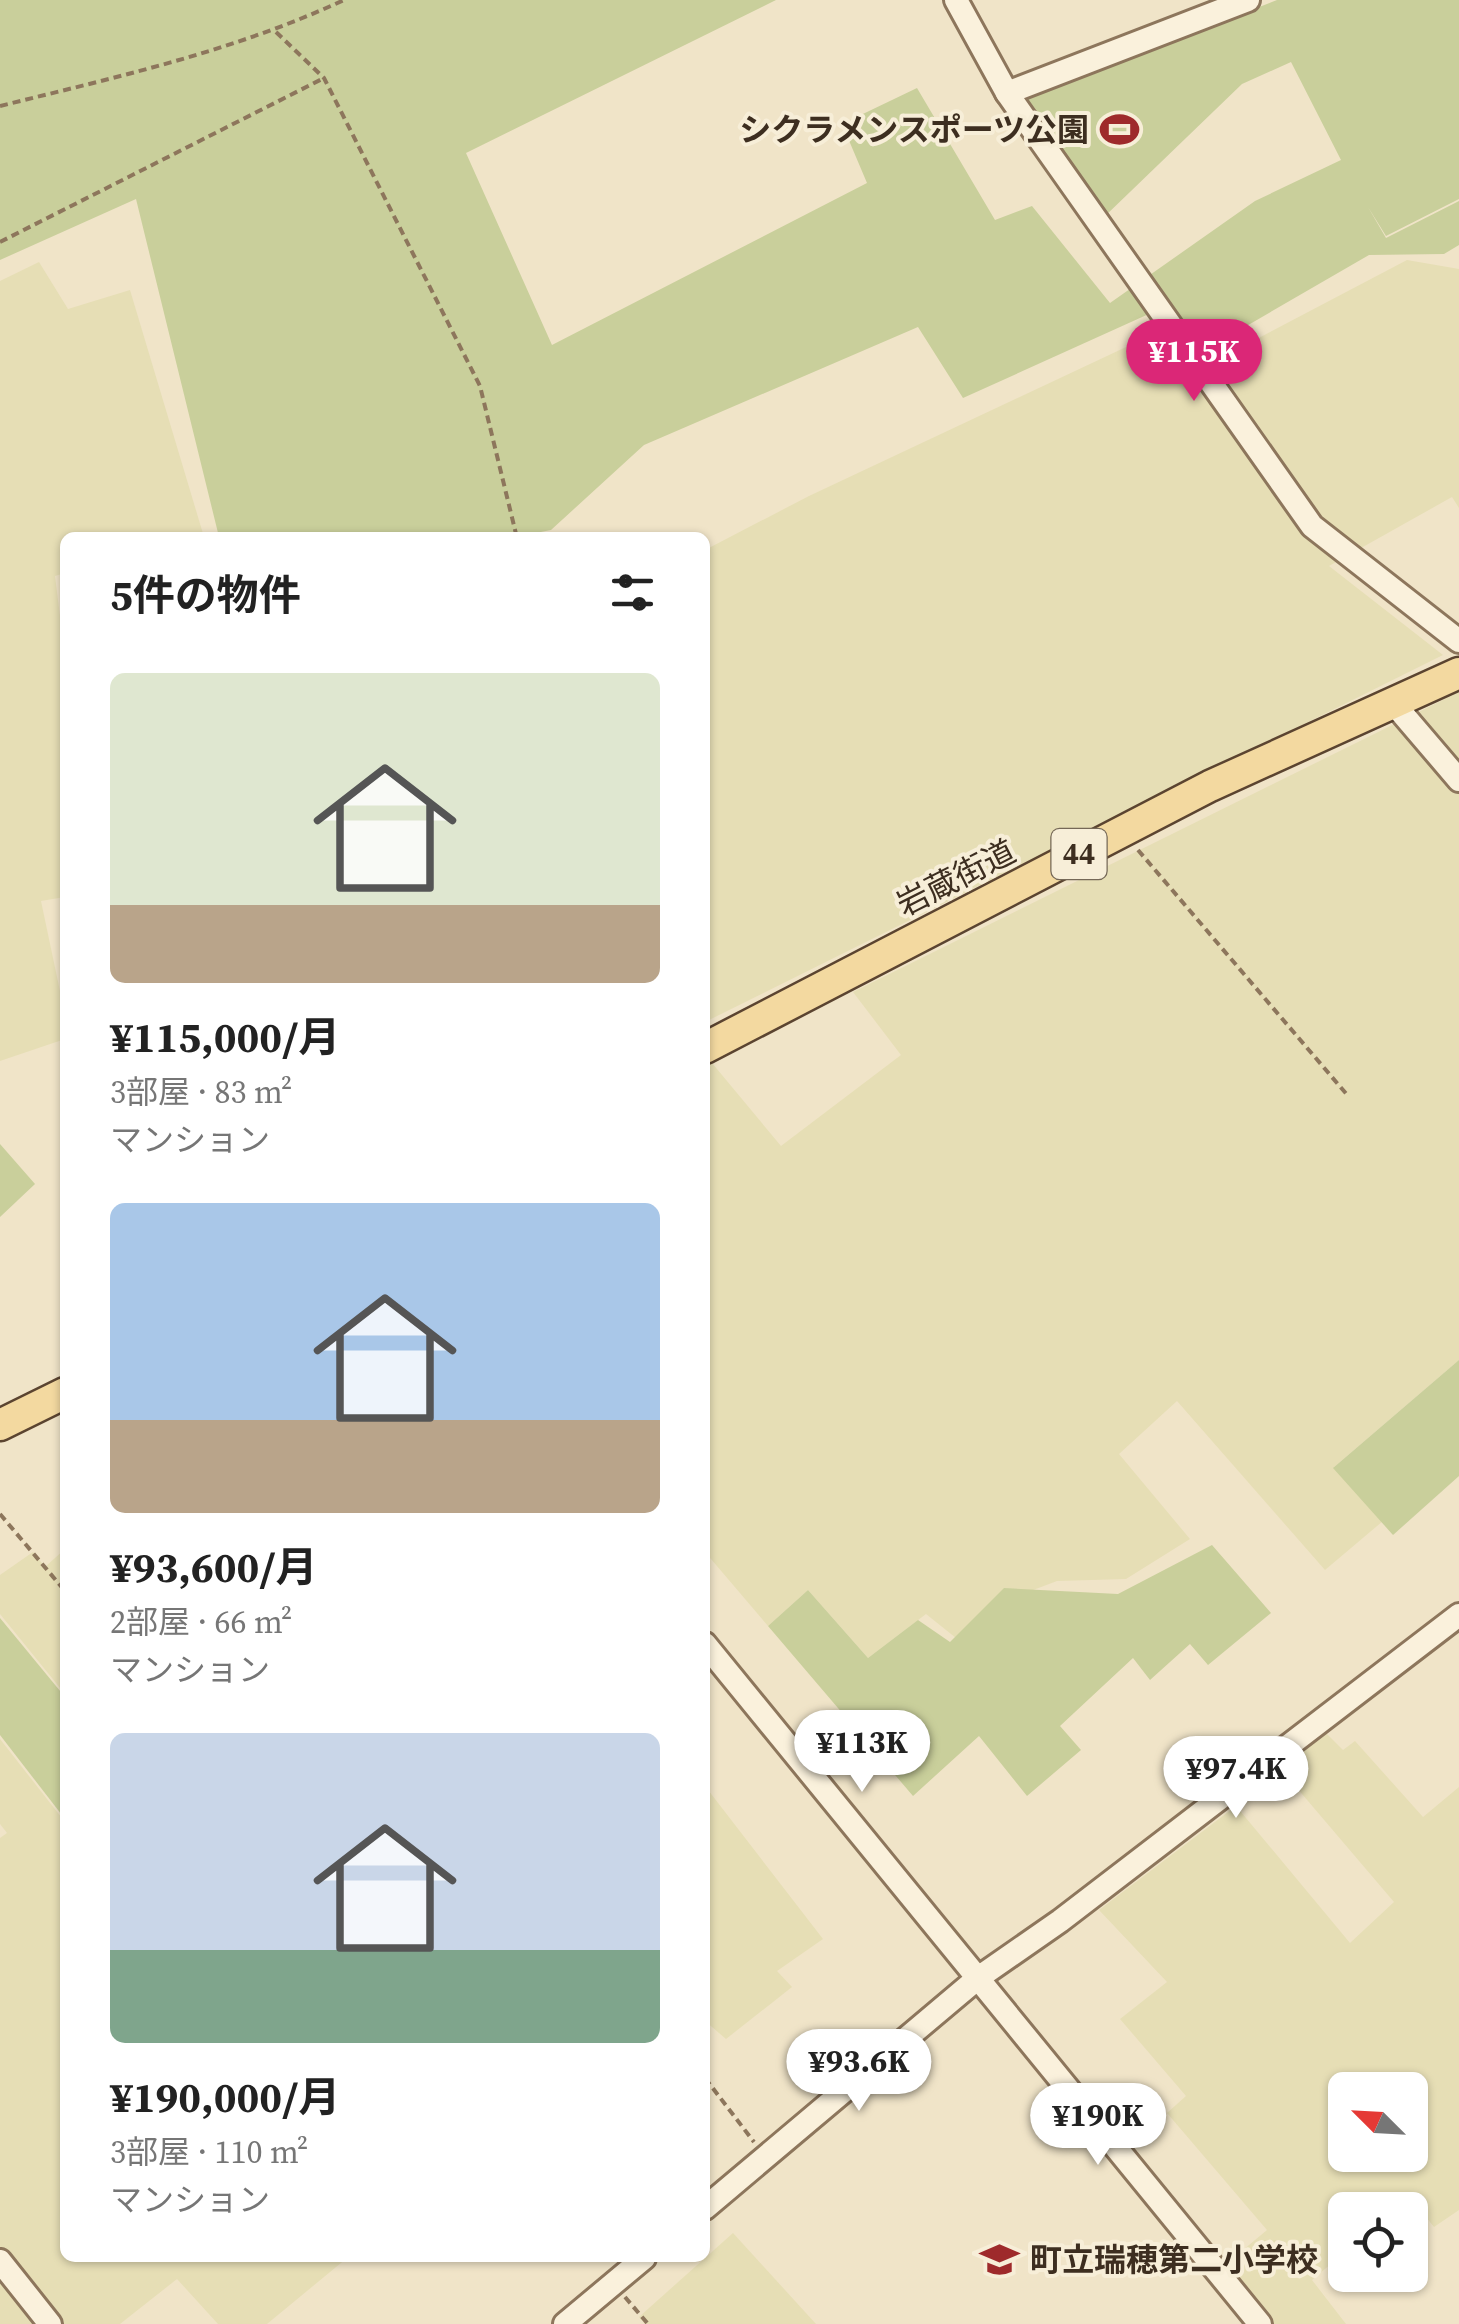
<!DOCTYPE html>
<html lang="ja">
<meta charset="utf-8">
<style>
:root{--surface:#fff;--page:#f2f2f2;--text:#222;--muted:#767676;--accent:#db2777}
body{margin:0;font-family:"Source Serif 4","Noto Sans JP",serif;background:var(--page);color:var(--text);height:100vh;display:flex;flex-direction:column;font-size:38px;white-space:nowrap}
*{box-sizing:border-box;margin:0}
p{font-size:32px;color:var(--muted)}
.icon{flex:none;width:55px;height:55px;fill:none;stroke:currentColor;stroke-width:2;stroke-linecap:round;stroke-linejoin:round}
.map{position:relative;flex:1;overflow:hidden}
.side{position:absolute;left:60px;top:532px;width:650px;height:1730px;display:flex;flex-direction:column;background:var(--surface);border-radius:15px;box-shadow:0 2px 8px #0004}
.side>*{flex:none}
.needle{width:65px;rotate:294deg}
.controls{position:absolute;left:1328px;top:2072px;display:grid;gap:20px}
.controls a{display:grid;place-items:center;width:100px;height:100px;border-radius:15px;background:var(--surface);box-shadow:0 2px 8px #0004;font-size:50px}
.price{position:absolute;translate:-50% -85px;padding:0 22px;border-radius:35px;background:#fff;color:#222;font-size:32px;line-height:65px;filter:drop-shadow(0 2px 5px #0008)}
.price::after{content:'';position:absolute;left:50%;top:60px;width:30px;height:22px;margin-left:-15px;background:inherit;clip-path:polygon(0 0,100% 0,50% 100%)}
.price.active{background:var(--accent);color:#fff}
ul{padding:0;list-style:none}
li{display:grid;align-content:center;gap:20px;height:530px;padding:0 50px}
li span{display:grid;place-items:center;height:310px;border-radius:15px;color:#555}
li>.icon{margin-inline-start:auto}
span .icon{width:180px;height:180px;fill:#fffc;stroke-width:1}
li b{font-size:42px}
h2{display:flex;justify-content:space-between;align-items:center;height:120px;padding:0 50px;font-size:42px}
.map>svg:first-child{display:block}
</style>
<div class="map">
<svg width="1459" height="2324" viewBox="0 0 1459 2324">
<rect width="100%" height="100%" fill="#f0e4c8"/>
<g fill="#e6deb5" fill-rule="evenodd">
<polygon points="1407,260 1459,269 1459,508 1452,497 1329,566 1443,655 705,1022 705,550 809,496 1141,340 1179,380"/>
<polygon points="39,262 68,309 130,290 204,537 65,538 65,573 55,576 65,656 65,897 41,901 65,1015 65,1039 0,1061 0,281"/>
<polygon points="1459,692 1459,1360 1334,1467 1383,1521 1325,1570 1177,1401 1119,1454 1190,1539 1126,1579 1057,1581 999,1603 956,1638 926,1614 868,1658 808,1590 768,1626 705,1552 705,1067 712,1063 781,1146 901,1055 853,992"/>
<polygon points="65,1549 65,1694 0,1614 0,1575 33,1552 45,1567"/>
<path d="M 1325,1732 L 1343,1750 L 1355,1741 L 1423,1817 L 1459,1787 L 1459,2210 L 1434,2227 L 1410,2197 L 1394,2210 L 1345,2210 L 1345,2252 L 1312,2280 L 1346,2324 L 1255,2324 L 1213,2275 L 1267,2230 L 1167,2113 L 1186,2096 L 1120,2019 L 1167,1982 L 1099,1910 L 1236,1806 L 1350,1943 L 1394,1902 L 1279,1767 ZM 1345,2090 L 1410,2090 L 1410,2155 L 1345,2155 Z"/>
<polygon points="0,1739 65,1822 65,2258 347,2258 267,2324 218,2324 177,2279 120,2324 0,2324 0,1838 7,1833 0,1824"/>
<polygon points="705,1786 823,1939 777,1971 792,1987 726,2039 705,2021"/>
<polygon points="733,2233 816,2324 645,2324 639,2317"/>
</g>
<g fill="#c9cf9b">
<polygon points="0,0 776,0 466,153 552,345 867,183 842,124 917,88 995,220 1032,206 1110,303 1255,201 1341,160 1291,62 1242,84 1103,218 1024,100 1277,0 1459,0 1459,199 1386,236 1368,207 1386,238 1459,201 1459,245 1444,254 1369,255 1186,361 1151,313 963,398 918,327 644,445 551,530 510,538 219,537 136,199 0,260"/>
<polygon points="0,1144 35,1184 0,1217"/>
<polygon points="1459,1360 1459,1476 1393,1535 1333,1468"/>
<polygon points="1212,1545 1271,1613 1208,1665 1190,1644 1150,1680 1133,1658 1060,1726 1081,1750 1027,1796 979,1736 913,1796 768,1626 808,1590 868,1658 918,1620 950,1642 1004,1588 1118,1594"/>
<polygon points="0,1618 65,1697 65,1819 0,1735"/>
</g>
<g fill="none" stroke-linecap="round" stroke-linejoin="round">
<defs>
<g id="minor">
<polyline points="956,0 1007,93 1312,526 1459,641"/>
<polyline points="1007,93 1248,0"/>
<polyline points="1395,705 1459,780"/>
<polyline points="705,1644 1260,2324"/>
<polyline points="705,2208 978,1978 1060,1921 1459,1615"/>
<polyline points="0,2261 50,2324"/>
<polyline points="565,2324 644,2258"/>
</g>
<g id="major">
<polyline points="705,1048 1210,786 1459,673"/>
<polyline points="0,1425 65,1393"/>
</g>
</defs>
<use href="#minor" stroke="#8d765c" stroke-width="28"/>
<use href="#major" stroke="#5b4430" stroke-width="35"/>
<g stroke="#8d765c" stroke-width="4" stroke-dasharray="8 5" stroke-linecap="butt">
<polyline points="276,32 324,78 480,386 517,538"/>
<path d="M 0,106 C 117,77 234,51 344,0"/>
<polyline points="0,242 324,78"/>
<polyline points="1138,850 1349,1097"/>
<polyline points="0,1514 65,1591"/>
<polyline points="705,2078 754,2142"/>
<polyline points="625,2297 648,2324"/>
</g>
<use href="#minor" stroke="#faf1dc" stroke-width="22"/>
<use href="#major" stroke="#f3d9a0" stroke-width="30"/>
</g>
<defs>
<symbol id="stadium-bare" viewBox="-9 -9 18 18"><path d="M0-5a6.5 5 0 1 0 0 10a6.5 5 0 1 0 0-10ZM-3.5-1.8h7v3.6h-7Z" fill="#9e2a2b" stroke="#f7eed8" stroke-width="2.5" paint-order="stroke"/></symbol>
<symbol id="school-bare" viewBox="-9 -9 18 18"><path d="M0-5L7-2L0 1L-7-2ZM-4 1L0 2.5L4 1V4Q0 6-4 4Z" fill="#9e2a2b" stroke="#f7eed8" stroke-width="2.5" paint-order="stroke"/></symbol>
</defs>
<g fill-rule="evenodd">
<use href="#stadium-bare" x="1092" y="102" width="55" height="55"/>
<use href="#school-bare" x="972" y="2232" width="55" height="55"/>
</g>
<g text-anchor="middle" stroke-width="8" stroke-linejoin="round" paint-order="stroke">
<rect fill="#f7eed8" stroke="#756857" stroke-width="2.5" x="1051.5" y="829" width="55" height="50" rx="8"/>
<g font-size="30" font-weight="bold" fill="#3d2e20">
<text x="1079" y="864">44</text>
</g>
<g font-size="32" font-weight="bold" fill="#3d2e20" stroke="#f7eed8" text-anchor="end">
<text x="1089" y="141">シクラメンスポーツ公園</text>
<text x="1030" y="2271" text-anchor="start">町立瑞穂第二小学校</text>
</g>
<g font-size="32" fill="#3d2e20" stroke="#f7eed8">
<text transform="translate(956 878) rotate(-27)" y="11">岩蔵街道</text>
</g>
</g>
</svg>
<div class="controls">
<a><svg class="needle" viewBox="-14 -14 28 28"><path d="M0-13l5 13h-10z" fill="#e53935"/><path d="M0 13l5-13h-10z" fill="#767676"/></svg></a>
<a><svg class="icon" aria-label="locate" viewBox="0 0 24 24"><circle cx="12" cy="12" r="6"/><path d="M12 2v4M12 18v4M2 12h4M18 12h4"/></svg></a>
</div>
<b class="price active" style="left:1194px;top:404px">¥115K</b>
<b class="price" style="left:862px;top:1795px">¥113K</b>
<b class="price" style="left:1236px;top:1821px">¥97.4K</b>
<b class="price" style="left:859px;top:2114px">¥93.6K</b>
<b class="price" style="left:1098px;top:2168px">¥190K</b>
<section class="side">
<h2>5件の物件<svg class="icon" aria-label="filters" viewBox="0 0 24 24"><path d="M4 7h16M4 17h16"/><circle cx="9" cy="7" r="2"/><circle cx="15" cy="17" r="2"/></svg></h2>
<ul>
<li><span style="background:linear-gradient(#dfe7d0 75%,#b9a48a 0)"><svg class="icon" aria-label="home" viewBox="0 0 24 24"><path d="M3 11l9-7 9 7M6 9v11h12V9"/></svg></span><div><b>¥115,000/月</b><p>3部屋 · 83 m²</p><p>マンション</p></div></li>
<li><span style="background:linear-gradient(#a9c7e8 70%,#b9a48a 0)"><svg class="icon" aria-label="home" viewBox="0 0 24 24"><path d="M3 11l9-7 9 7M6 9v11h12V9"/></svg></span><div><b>¥93,600/月</b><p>2部屋 · 66 m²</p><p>マンション</p></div></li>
<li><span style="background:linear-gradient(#c9d6e8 70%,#7fa58c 0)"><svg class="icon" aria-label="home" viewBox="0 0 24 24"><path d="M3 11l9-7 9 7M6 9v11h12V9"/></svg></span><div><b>¥190,000/月</b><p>3部屋 · 110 m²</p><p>マンション</p></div></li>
</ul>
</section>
</div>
